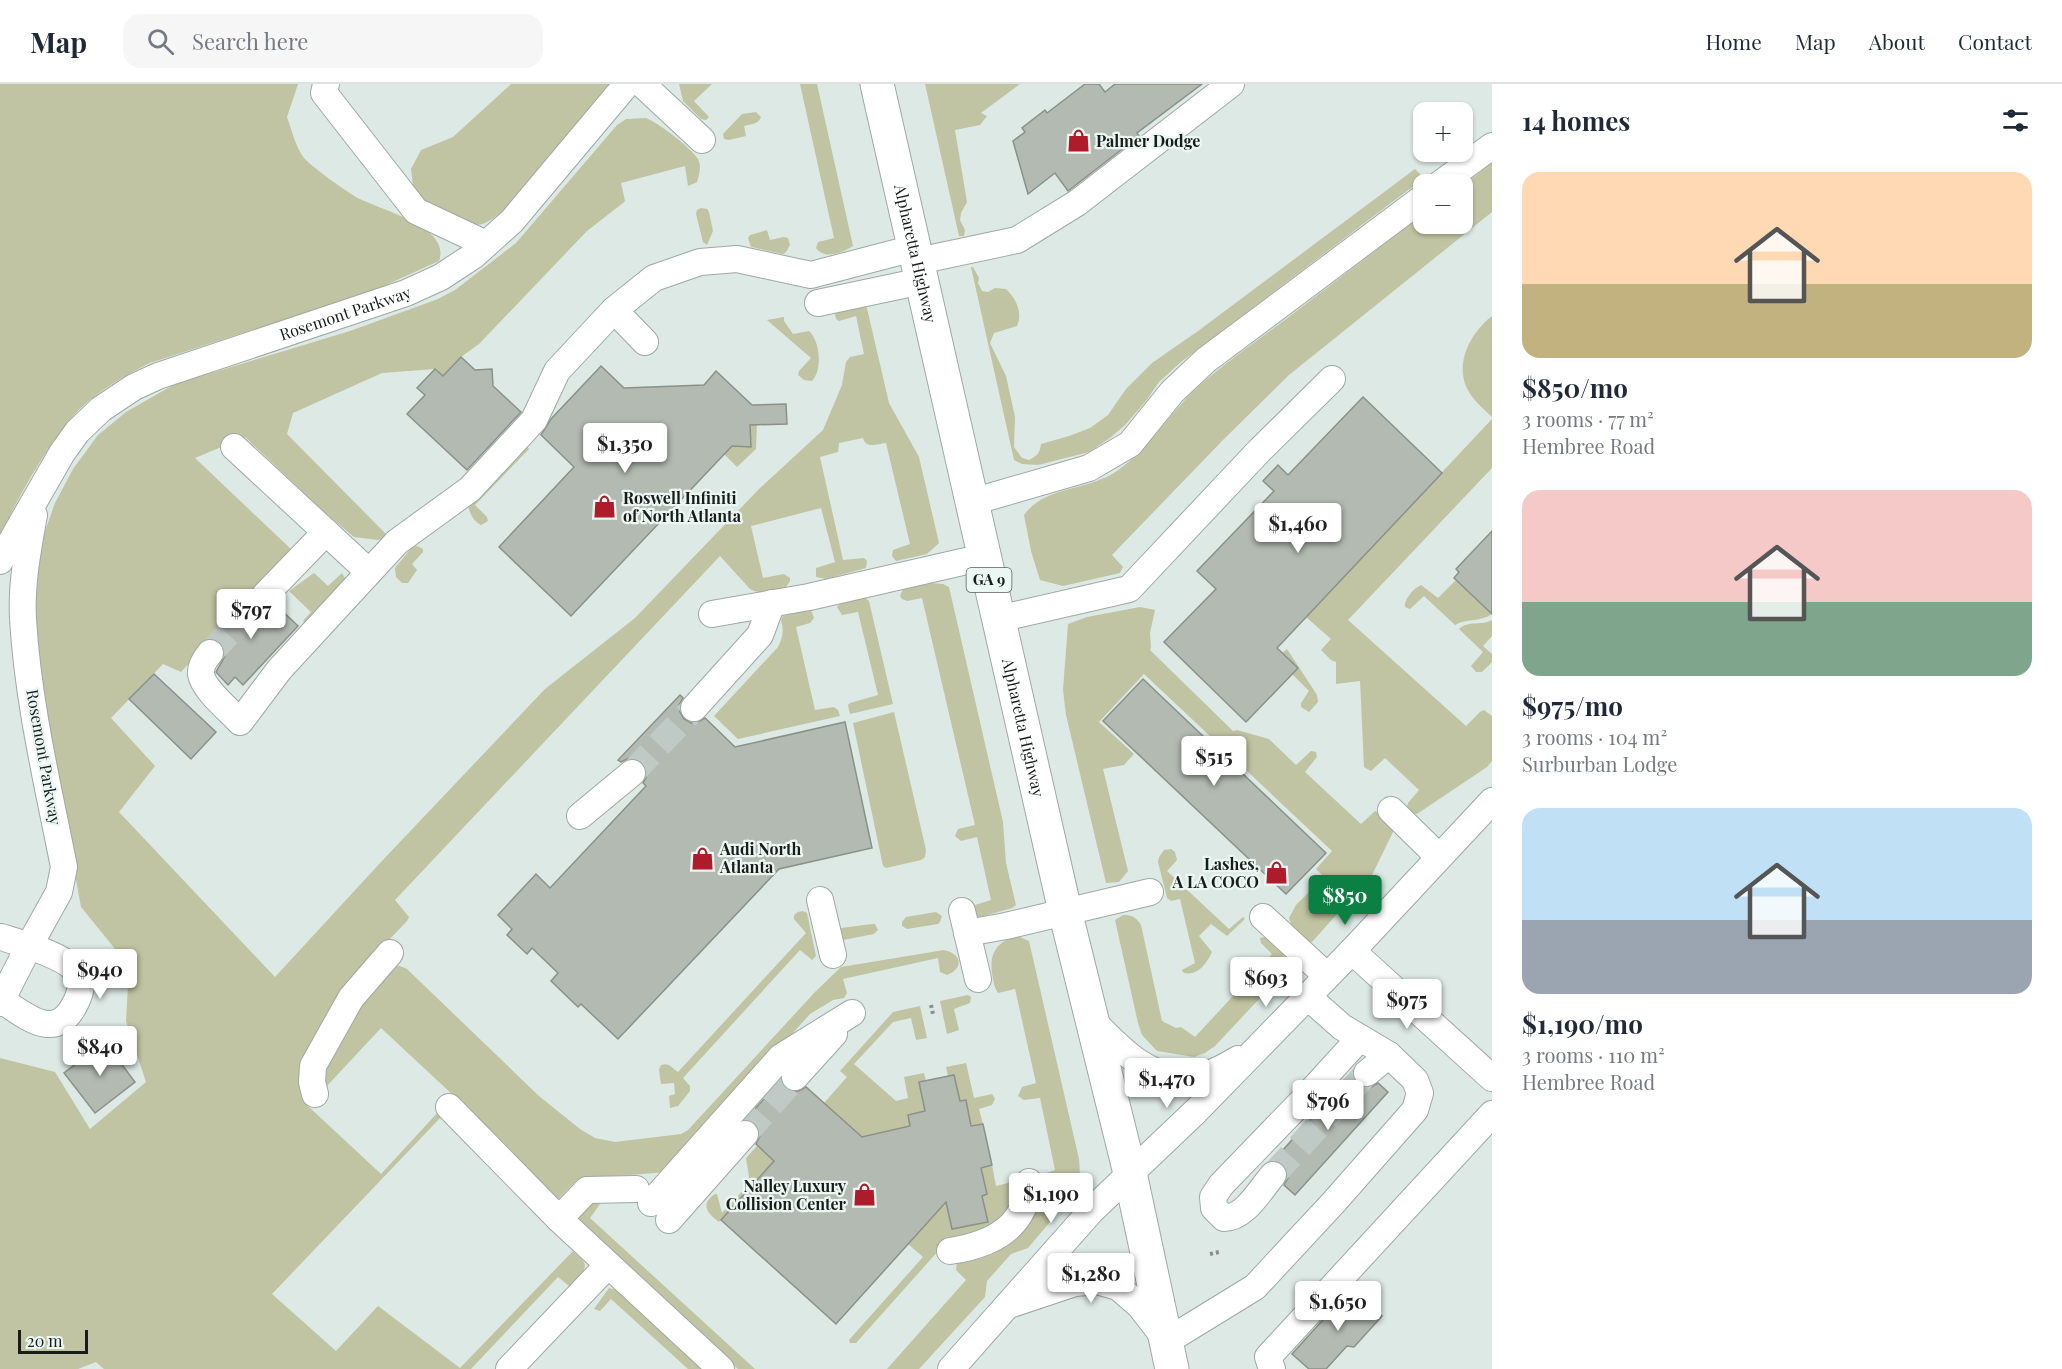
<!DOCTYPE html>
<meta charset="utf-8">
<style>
:root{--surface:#fff;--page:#f6f6f7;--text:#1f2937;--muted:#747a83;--line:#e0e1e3;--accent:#0b8043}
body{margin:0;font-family:"Playfair Display",serif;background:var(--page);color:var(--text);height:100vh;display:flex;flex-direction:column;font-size:22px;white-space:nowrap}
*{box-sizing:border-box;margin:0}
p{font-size:20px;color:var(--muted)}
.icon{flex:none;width:33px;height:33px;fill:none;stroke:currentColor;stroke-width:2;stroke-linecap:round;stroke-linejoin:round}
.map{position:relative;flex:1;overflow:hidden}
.details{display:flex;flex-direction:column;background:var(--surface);width:570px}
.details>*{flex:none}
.fabs{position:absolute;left:1413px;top:18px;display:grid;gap:12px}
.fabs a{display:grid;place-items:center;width:60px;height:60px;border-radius:12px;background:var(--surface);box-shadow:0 2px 4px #0004;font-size:30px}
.scale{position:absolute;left:18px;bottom:15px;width:70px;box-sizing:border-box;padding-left:6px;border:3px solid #181d1b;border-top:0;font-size:16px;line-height:21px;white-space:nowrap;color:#181d1b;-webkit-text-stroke:4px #eaf7f2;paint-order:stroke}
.price{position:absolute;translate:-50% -51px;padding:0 14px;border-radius:6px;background:#fff;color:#222;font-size:20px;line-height:39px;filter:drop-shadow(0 2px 3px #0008)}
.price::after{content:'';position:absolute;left:50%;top:36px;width:18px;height:14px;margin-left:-9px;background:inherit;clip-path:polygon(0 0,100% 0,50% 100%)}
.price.active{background:var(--accent);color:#fff}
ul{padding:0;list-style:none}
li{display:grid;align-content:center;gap:12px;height:318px;padding:0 30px}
li span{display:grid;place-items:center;height:186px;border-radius:18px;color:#555}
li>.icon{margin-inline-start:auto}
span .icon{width:108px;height:108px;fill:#fffc;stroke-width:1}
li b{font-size:26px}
h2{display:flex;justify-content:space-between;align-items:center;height:72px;padding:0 30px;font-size:26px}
header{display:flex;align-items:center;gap:36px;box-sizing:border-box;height:84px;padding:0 30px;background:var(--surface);border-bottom:2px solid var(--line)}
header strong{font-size:28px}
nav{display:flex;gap:33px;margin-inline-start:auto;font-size:21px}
.search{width:420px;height:54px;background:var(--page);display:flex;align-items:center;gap:15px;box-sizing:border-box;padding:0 21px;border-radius:18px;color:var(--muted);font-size:22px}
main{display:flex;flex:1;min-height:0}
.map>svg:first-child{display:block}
</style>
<header>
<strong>Map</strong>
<div class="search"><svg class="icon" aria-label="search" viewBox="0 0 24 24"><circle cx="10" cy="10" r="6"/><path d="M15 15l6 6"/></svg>Search here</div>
<nav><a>Home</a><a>Map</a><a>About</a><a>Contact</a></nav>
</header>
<main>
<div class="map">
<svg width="1492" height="1285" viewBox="0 0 1492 1285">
<rect width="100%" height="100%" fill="#dde9e5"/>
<g fill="#c0c4a2">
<path d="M 0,0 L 298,0 L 287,33 C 291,44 297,67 305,75 C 312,83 347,108 356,113 C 379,126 452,142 439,177 L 375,206 L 150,279 C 126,291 104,303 84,321 C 54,348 16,416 0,453 Z"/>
<path d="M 511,0 L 611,0 L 501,129 C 496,132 490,137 485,139 C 463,148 431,122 414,111 L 411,85 L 421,66 L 453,53 Z"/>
<polygon points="679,0 712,0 694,17 709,33 706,36 701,35 683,17"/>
<path d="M 800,0 L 817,0 L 853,162 C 842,169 825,176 816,164 L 818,158 L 834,154 Z"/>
<polygon points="925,0 1020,0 981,29 987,32 980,41 955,46 967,118 961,129 960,136 965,146 964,152 959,152"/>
<path d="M 756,28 L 761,33 C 759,40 751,40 744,42 L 746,52 L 729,56 L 724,55 L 723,50 L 742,30 Z"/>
<path d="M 646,34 C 659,39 691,64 698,75 C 702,83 699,91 697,98 L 688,102 L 685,82 L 621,99 L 625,117 L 623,119 L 587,147 L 479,260 L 461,273 L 443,292 L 435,285 L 382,289 L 293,329 L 287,350 L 388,452 L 378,456 L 354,453 L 323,427 L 245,353 L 195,374 L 293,467 L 181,588 L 163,580 L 111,634 L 155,682 L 119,728 L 275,893 L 381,778 L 545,605 L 635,534 L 760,404 L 823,346 L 842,301 L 846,278 L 850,273 L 864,270 L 856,232 L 839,237 L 836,235 L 835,230 L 839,224 L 866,220 L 889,319 L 919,373 L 939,459 L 927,470 L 896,477 L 892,472 L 893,466 L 910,460 L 886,359 C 877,360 866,365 863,354 L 839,359 L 838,368 L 820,373 L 843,476 L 864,474 L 867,477 L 866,484 L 826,495 L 816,493 L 816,484 L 835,478 L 821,424 L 751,442 L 763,494 L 784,490 L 790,494 L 790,497 L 786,503 C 774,506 762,512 750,505 L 720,472 L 395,816 L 409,833 L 407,837 L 369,877 L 304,1001 L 308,1022 L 381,1090 L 439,1027 L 443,1031 L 272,1210 L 336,1267 L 378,1222 L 460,1284 L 573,1167 C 576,1170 581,1174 584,1178 C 588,1187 576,1199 569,1202 L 558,1193 L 471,1285 L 104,1285 L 96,1278 L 78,1285 L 0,1285 L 0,974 L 55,988 L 90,1045 L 146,998 L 126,937 L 129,882 L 81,823 L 45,627 L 32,529 L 37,470 L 55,419 L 73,385 L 98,351 L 126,328 L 175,300 L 350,247 L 438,215 L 455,206 L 516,159 L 617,41 L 626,35 Z"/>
<path d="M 1492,79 L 1492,128 L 1289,291 L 1223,356 L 1112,471 L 1123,483 L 1120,489 L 1063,502 L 1040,496 L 1031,467 L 1024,431 C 1046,401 1086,408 1117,387 C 1150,364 1169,329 1199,302 C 1226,278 1257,257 1286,235 C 1332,200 1378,165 1423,130 L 1424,140 L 1462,140 L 1463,101 Z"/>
<path d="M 1415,85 L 1420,90 L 1420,97 L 1181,278 L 1159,298 L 1146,317 L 1125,341 L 1110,354 L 1089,368 L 1038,381 L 1022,380 L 1014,376 L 971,183 L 973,183 L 979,194 L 978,199 L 982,207 L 988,208 L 995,204 L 1006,205 C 1016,214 1023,229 1017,242 L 994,249 L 990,259 L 1006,292 L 1015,333 L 1014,363 L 1022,374 L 1029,376 C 1037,372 1040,369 1041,360 L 1069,352 L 1090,344 L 1108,331 L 1126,305 L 1152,279 L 1198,247 Z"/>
<polygon points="701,124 707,125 709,128 713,147 707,161 703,158 696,130 697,126"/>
<polygon points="767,146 770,156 784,153 788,154 790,161 786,168 783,170 751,163 748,154 750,151"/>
<path d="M 1492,232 L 1492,333 C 1484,325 1474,317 1469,308 C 1453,281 1470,249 1492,232 Z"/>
<path d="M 784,233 L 784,237 L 793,250 L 809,247 C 820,257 823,286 812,297 L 804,296 L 798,291 L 799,287 L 811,274 L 767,236 Z"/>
<polygon points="1492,335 1492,384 1348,536 1466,642 1480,628 1484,626 1492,632 1492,677 1487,683 1417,730 1412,729 1407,723 1408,719 1419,706 1385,674 1371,687 1364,683 1360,597 1336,600 1336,578 1331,576 1321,566 1331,555 1306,533"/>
<polygon points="755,338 757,338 756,365 737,383 724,370 732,362 751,362 750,343"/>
<path d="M 525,360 L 529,365 L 475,421 L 487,433 L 488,437 L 481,441 C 472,436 469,428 468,419 Z"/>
<polygon points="417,462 423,465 423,468 412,480 417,486 408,499 402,499 396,493 395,484 412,463"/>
<polygon points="314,489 328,502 342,489 346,496 306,540 303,537 311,528 289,507"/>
<path d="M 1456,496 L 1484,522 L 1492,519 L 1492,530 C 1481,538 1467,534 1455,541 L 1424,512 L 1410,525 L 1405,523 C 1404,515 1414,504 1421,501 L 1438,514 Z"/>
<polygon points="931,499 943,500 949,503 1003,738 1006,779 1016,821 1012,824 980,833 975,832 972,824 975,821 991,816 977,753 961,757 955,752 958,745 975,741 922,514 907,517 902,515 900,512 903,505"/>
<polygon points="864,513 869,517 893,620 850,630 848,621 850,619 878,611 858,528 842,531 837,523 841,518"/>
<path d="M 1140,523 L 1155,526 L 1150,549 L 1151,563 L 1150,566 L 1233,647 L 1237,646 L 1269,655 L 1296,681 L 1311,667 L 1316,668 L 1317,673 L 1305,688 L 1361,740 L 1375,727 L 1379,729 L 1394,746 L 1372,791 L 1312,858 C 1300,855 1292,845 1289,834 L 1296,821 L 1324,793 L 1316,785 L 1332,767 L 1144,590 L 1099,638 L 1134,670 L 1124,681 L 1103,685 L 1128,787 L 1119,798 L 1106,799 L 1066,631 L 1063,606 L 1068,540 L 1087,533 Z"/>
<path d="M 807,526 L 811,526 L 814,534 L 810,539 L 796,543 L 815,626 L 834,623 L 838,626 L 840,632 L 738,655 L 714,632 L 778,563 C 783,553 784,547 781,536 L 783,532 Z"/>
<path d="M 1492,536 L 1492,552 L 1483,562 L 1492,570 L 1492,578 L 1482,588 L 1476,588 L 1471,582 L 1483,568 L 1459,545 C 1469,536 1481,542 1492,536 Z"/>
<polygon points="1287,565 1317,611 1318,618 1309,628 1301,623 1301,619 1309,607 1292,590 1298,584 1282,569"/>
<polygon points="894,628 926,766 925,773 921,776 886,784 883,782 853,639"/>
<path d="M 1171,765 L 1175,768 L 1177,776 L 1167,787 L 1229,845 L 1243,833 L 1245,835 L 1227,852 L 1211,840 L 1199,852 L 1212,868 C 1207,879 1198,892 1184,889 L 1182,886 L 1195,879 L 1180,815 L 1171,817 L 1167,814 L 1158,778 L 1159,773 L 1164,766 Z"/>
<path d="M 803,827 L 807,829 L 816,872 L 812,876 L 800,866 L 683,994 L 690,1002 L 690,1007 L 678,1022 L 670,1024 L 669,1012 L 675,1010 L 674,999 L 661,1000 L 659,986 L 661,981 C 669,978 672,984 678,988 L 806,849 L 794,835 L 794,831 L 798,828 Z"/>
<polygon points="936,828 942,832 940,838 938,840 907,845 902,842 902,838 906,833"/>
<path d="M 1123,831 C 1132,831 1136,833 1141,841 L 1162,937 L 1176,944 L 1181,943 L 1195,953 L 1272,870 L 1261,859 L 1260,854 L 1265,853 C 1275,862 1286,870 1289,883 L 1215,962 L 1205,969 L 1194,973 L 1157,967 L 1142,951 L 1138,939 L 1115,836 Z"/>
<polygon points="872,840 875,840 878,846 874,850 843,856 839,854 838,847 841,844"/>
<path d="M 1014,853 L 1020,853 L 1029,857 L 1079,1075 L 1080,1091 L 1072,1112 L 1028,1164 L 1011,1170 L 987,1197 L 985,1213 L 919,1285 L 887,1285 L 966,1196 L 956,1186 L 957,1177 C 962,1176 967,1177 972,1176 C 987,1175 1004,1164 1015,1154 L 1038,1092 L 1055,1086 L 1040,1014 L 1024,1016 L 1018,1012 L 1022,1003 L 1036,999 L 1015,905 L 998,909 C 995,904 994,901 993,895 C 989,875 992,860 1014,853 Z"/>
<path d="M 944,866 C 962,870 964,884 947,891 L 940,888 L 938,874 L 843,895 L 847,909 L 844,914 L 833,916 L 810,930 L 668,1088 L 578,1095 L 557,1116 L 454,1012 L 381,944 L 326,1003 L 323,1000 C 330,958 364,914 391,883 L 400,882 L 407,885 L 539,1012 L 580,1045 L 595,1054 L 615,1058 L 681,1050 L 688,1046 L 815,908 L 841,883 Z"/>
<polygon points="968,911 971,913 970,919 954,925 959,946 947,950 940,917"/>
<polygon points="920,922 927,954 916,956 911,934 893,938 854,980 896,1017 908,1014 904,993 924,989 926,997 919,999 926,1033 924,1033 922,1028 908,1031 910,1042 862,1053 824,1019 847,993 840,987 893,928"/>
<polygon points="966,979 974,1014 992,1010 995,1015 992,1021 979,1025 983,1040 971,1042 966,1016 960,1017 954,991 948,992 946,983"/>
<path d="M 757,1062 L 774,1077 L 719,1138 C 707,1129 700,1120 715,1110 L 717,1110 L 722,1129 L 750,1099 L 746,1074 Z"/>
<polygon points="992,1081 996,1102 1012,1098 1014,1101 1013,1113 1003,1133 987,1148 948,1156 856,1259 850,1259 849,1256 923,1173 908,1160 946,1117 952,1145 987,1138 982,1111 987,1110 981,1084"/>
<polygon points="595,1115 600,1118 600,1120 590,1134 755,1285 738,1285 582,1141 579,1136 580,1132"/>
<polygon points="609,1204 617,1206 621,1209 704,1285 688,1285 611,1215 600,1227 594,1225"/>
</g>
<g fill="#b3bab2" stroke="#8a9189" stroke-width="1.5">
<polygon points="1085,0 1099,0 1105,8 1115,0 1202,0 1137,49 1139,52 1068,107 1055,89 1028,110 1013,57 1025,48 1022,44 1045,26 1047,29"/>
<polygon points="461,273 475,286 492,285 493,302 521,328 467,386 407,330 425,311 417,304 435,285 443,292"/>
<polygon points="601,282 624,304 704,301 716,287 752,321 786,320 787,340 750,341 751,363 732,362 571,532 499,463 574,383 541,351 551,335"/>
<polygon points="1363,313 1442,389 1277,564 1298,584 1246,638 1164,558 1216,505 1197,487 1274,407 1263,397 1278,381 1288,391"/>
<polygon points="1492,447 1492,530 1454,494 1459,488 1456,485"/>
<polygon points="250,513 254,521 261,525 270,525 276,521 298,542 243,601 235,593 228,601 216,588 225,572 224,564 220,558 212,554"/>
<polygon points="154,590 216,648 191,675 129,615"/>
<polygon points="1143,595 1326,769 1286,810 1103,637"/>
<polygon points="680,611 683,614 679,621 680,628 684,635 691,639 698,638 705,634 735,663 845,638 872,764 779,785 618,955 581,920 578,923 551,897 558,889 532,864 527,870 507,851 512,845 498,831 536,790 550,804 646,702 643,699 646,694 647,687 643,679 637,675 629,674 621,678 618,676"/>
<polygon points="105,958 135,998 95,1029 64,989"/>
<polygon points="1352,989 1355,998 1361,1003 1370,1004 1378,999 1388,1008 1295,1111 1284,1101 1288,1094 1287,1085 1282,1079 1274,1076"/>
<polygon points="954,991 960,1017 966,1016 971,1042 983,1040 992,1081 981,1084 987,1110 982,1112 988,1138 952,1145 946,1118 836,1240 721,1136 774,1077 756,1060 760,1052 759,1045 755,1039 746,1035 781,996 785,1004 791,1007 799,1007 806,1003 862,1053 910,1042 908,1031 925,1027 919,998"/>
<polygon points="1351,1205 1382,1232 1354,1263 1347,1262 1326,1285 1309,1285 1292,1270"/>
</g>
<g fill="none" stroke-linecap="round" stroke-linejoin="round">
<g stroke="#bfcac7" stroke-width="26" stroke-dasharray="26 13" stroke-linecap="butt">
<polyline points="210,569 265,511"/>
<polyline points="632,689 694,624"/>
<polyline points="745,1050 795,993"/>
<polyline points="1273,1091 1367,989"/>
</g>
<defs>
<g id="minor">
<polyline points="326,0 324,9 416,127 486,160"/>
<polyline points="642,0 702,56"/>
<polyline points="1440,100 1492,62"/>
<polyline points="918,177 1017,156 1077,119 1231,0"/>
<polyline points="818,219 922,197"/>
<polyline points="614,226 645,258"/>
<polyline points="234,363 369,488"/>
<polyline points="972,418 1089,384 1130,360 1172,308 1206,276 1424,113"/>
<path id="s1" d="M 0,477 L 62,369 L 77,348 L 101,325 L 134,303 L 158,292 L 406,209 L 441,193 L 473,172 L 512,137 L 627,0"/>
<polyline points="265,511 326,448"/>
<polyline points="712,530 809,513 984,473"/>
<polyline points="998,535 1129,505 1259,367 1332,295"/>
<path d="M 210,569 C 205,575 200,582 201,590 C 203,605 229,626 240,638 L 279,586 L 397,458 L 470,405 L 534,336 L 557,287 L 614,226 L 654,194 L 700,178 L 737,175 L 811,191 L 914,164"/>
<polyline points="694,624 760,551 772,519"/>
<polyline points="1391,726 1439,773"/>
<polyline points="580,732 632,689"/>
<polyline points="820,816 833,871"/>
<polyline points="962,827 978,895"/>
<polyline points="1263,833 1327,892"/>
<polyline points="967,849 1006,842 1150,808"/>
<polyline points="1352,867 1492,994"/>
<path d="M 0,915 C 26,932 56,960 76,918 C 80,910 83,900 79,891 C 70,873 20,859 1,853"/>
<path d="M 0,919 L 29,862 L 59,808 L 64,783 C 48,702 28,619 23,535 C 21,500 28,465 34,431"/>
<path d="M 1092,936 C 1119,964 1151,999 1194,993 C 1209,992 1225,983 1238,975"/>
<polyline points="1367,989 1389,971"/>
<polyline points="795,993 834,950"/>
<polyline points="315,1010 312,998 313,982 351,914 390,869"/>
<polyline points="449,1023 559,1135 721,1285"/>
<path d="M 1273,1091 C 1260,1106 1245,1134 1224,1134 L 1214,1124 L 1213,1113 L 1221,1101 L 1307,1012 L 1359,955"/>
<polyline points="651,1119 781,973 852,929"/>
<polyline points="559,1135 587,1106 636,1105"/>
<polyline points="669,1136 745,1050"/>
<path d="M 950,1167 C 991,1161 1026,1144 1029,1098"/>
<polyline points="1009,1221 1075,1199 1097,1197 1118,1203 1140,1222 1167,1257 1255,1203 1334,1118 1415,1026 1420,1009 1415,996 1389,971 1342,943 1308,913"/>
<polyline points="509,1285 608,1181"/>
<polyline points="951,1285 1092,1126 1196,1027 1352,867 1492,717"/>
<polyline points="1272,1285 1268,1273 1492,1030"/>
</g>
<g id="highway">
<path id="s2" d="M 877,0 L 1065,827 L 1130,1089 L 1172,1285"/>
</g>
</defs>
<use href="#minor" stroke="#9ea9a5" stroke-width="28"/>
<use href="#highway" stroke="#9ea9a5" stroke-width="35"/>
<g stroke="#868e8b" stroke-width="4" stroke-dasharray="3 3" stroke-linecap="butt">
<polyline points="931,921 933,930"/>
<polyline points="1210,1170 1219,1168"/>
</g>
<use href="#minor" stroke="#fff" stroke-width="26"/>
<use href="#highway" stroke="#fff" stroke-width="33"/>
</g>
<defs>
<symbol id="shop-bare" viewBox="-9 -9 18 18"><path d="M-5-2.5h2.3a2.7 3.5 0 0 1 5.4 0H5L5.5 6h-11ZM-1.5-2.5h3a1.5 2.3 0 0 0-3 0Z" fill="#ae1b2a" stroke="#eaf7f2" stroke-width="2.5" paint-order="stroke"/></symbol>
</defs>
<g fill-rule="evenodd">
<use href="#shop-bare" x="1062" y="40" width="33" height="33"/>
<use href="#shop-bare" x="588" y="406" width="33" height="33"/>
<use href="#shop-bare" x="686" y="758" width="33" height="33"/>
<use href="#shop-bare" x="1260" y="772" width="33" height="33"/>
<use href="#shop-bare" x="848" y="1094" width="33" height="33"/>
</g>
<g text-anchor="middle" stroke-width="4.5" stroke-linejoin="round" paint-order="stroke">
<rect fill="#eaf7f2" stroke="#575e5c" stroke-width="1.5" x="966.5" y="484" width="45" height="24" rx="4.5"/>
<g font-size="15" font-weight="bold" fill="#181d1b">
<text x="989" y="501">GA 9</text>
</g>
<g font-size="16" font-weight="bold" fill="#181d1b" stroke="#eaf7f2" text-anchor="start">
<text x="1096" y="63">Palmer Dodge</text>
<text x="623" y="420">Roswell Infiniti<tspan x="623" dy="18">of North Atlanta</tspan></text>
<text x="720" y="771">Audi North<tspan x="720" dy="18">Atlanta</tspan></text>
<text x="1259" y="786" text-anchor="end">Lashes,<tspan x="1259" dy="18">A LA COCO</tspan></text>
<text x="846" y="1108" text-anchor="end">Nalley Luxury<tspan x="846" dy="18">Collision Center</tspan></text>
</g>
<g font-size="16" fill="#181d1b" stroke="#eaf7f2">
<text dy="6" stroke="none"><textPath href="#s2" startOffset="174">Alpharetta Highway</textPath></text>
<text dy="6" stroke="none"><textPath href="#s1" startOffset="447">Rosemont Parkway</textPath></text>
<text dy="6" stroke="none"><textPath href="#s2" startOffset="660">Alpharetta Highway</textPath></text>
<text transform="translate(44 673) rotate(80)" y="6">Rosemont Parkway</text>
</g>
</g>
</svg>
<div class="fabs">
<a>+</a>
<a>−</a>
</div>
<div class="scale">20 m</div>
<b class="price" style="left:625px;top:390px">$1,350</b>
<b class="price" style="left:1298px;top:470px">$1,460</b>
<b class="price" style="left:251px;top:556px">$797</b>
<b class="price" style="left:1214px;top:703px">$515</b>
<b class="price active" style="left:1345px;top:842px">$850</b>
<b class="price" style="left:100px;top:916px">$940</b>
<b class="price" style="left:1266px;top:924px">$693</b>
<b class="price" style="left:1407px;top:946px">$975</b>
<b class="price" style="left:100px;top:993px">$840</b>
<b class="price" style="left:1167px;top:1025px">$1,470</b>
<b class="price" style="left:1328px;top:1047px">$796</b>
<b class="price" style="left:1051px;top:1140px">$1,190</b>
<b class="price" style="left:1091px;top:1220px">$1,280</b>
<b class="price" style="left:1338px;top:1248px">$1,650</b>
</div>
<section class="details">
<h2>14 homes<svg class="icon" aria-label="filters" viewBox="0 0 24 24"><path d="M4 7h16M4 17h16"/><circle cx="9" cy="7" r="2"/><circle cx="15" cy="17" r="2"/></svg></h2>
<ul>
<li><span style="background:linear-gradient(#ffd9b3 60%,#c2b280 0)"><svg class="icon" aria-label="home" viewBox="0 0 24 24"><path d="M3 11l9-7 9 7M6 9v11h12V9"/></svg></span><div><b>$850/mo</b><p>3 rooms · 77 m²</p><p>Hembree Road</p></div></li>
<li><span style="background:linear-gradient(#f6c9c9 60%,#7fa58c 0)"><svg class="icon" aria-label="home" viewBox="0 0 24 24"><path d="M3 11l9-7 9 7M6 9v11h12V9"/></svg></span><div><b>$975/mo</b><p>3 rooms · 104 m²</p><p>Surburban Lodge</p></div></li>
<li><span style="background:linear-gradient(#bfe0f5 60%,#9aa5b1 0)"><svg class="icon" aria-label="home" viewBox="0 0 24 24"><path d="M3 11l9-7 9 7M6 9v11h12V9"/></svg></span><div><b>$1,190/mo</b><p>3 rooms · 110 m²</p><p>Hembree Road</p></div></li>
</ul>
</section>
</main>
